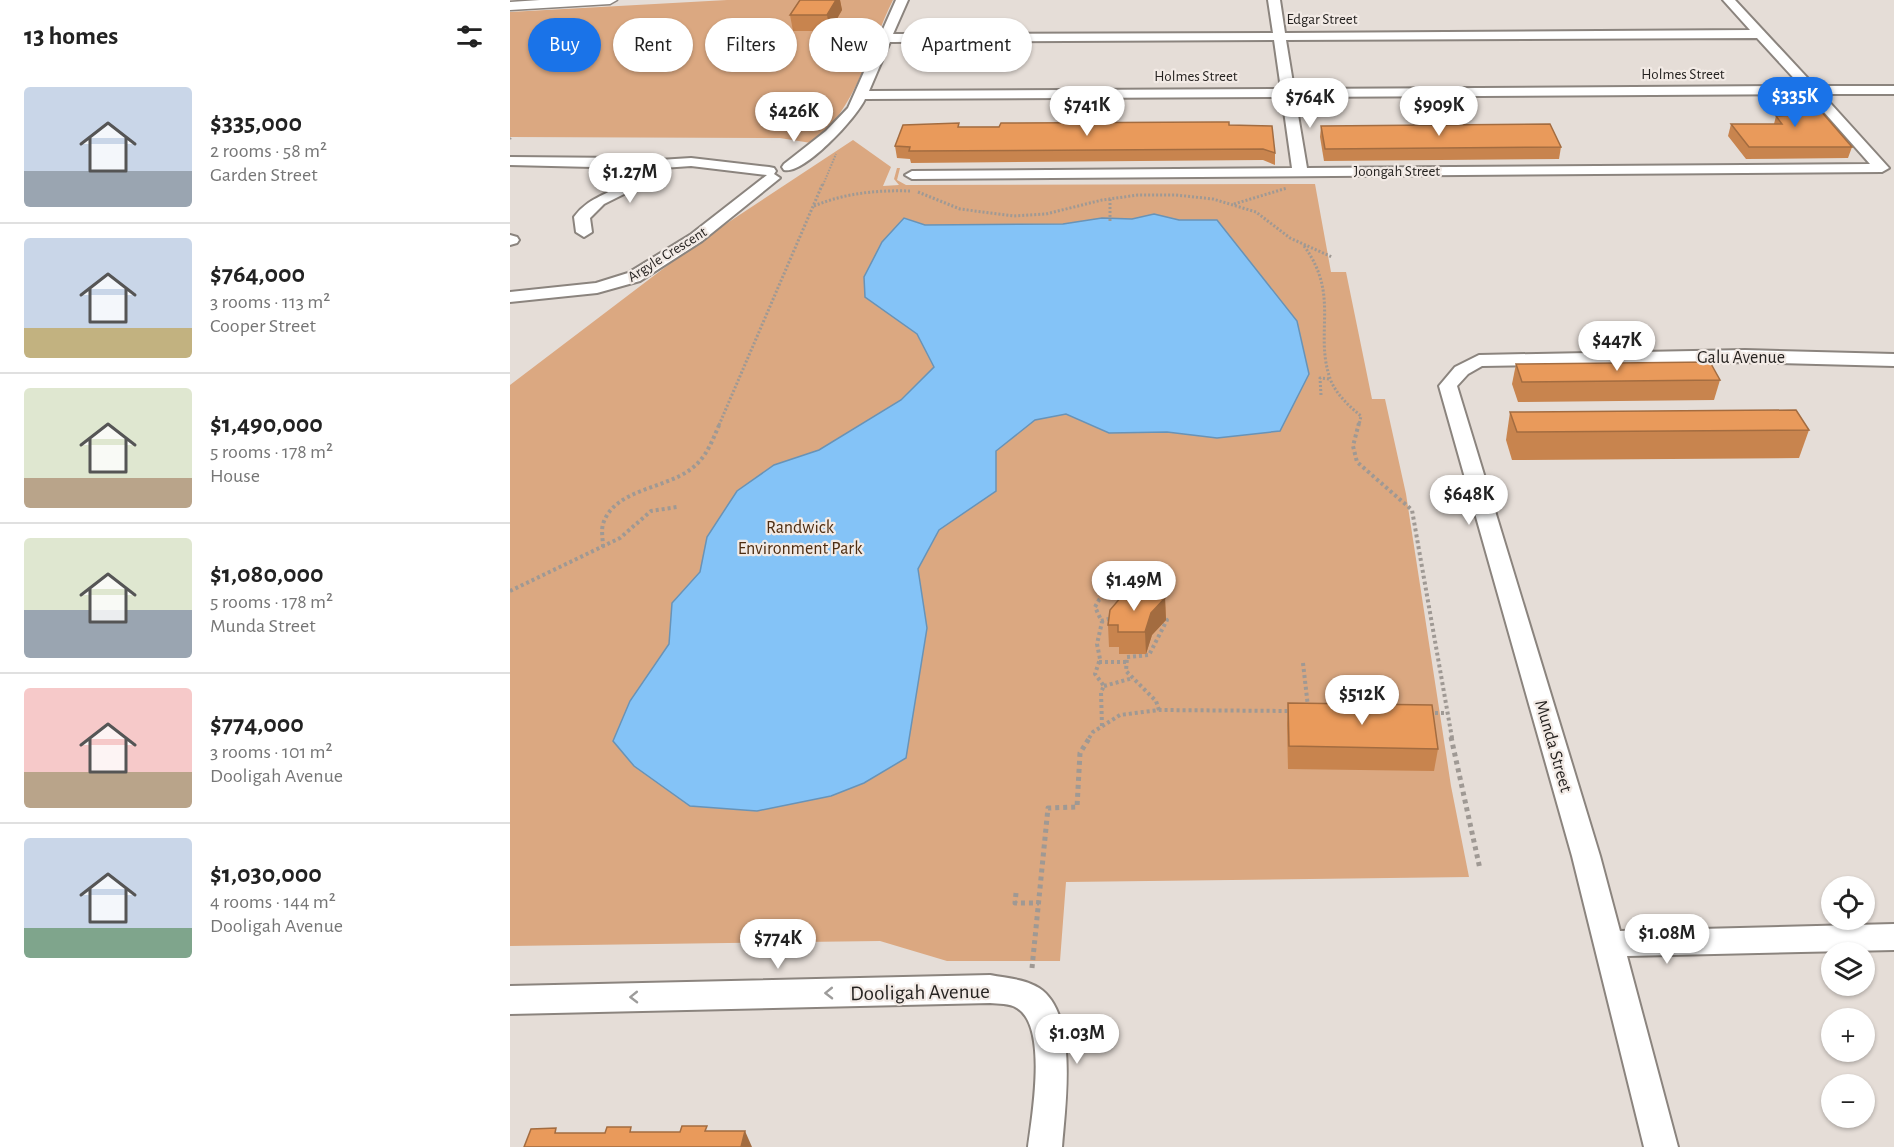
<!DOCTYPE html>
<meta charset="utf-8">
<style>
:root{--surface:#fff;--page:#f2f2f2;--text:#222;--muted:#767676;--line:#e0e0e0;--accent:#1a73e8}
body{margin:0;font-family:"Alegreya Sans",sans-serif;background:var(--page);color:var(--text);height:100vh;display:flex;flex-direction:column;font-size:22px;white-space:nowrap}
*{box-sizing:border-box;margin:0}
p{font-size:20px;color:var(--muted)}
.icon{flex:none;width:33px;height:33px;fill:none;stroke:currentColor;stroke-width:2;stroke-linecap:round;stroke-linejoin:round}
.map{position:relative;flex:1;overflow:hidden}
.drawer{display:flex;flex-direction:column;background:var(--surface);width:510px}
.drawer>*{flex:none}
.hud{position:absolute;left:18px;top:18px;width:570px;height:54px;display:flex;gap:12px}
.buttons{position:absolute;left:1311px;top:876px;display:grid;gap:12px}
.buttons a{display:grid;place-items:center;width:54px;height:54px;border-radius:50%;background:var(--surface);box-shadow:0 2px 4px #0004;font-size:30px}
.price{position:absolute;translate:-50% -51px;padding:0 14px;border-radius:21px;background:#fff;color:#222;font-size:20px;line-height:39px;filter:drop-shadow(0 2px 3px #0008)}
.price::after{content:'';position:absolute;left:50%;top:36px;width:18px;height:14px;margin-left:-9px;background:inherit;clip-path:polygon(0 0,100% 0,50% 100%)}
.price.current{background:var(--accent);color:#fff}
ul{padding:0;list-style:none}
li{display:flex;align-items:center;gap:18px;height:150px;padding:0 24px}
li+li{border-top:2px solid var(--line)}
li span{display:grid;place-items:center;flex:none;width:168px;height:120px;border-radius:6px;color:#555}
li>.icon{margin-inline-start:auto}
span .icon{width:72px;height:72px;fill:#fffc;stroke-width:1}
li b{font-size:26px}
h2{display:flex;justify-content:space-between;align-items:center;height:72px;padding:0 24px;font-size:26px}
.chip{padding:0 21px;border-radius:27px;background:var(--surface);box-shadow:0 2px 4px #0004;font-size:21px;line-height:54px}
.chip.current{background:var(--accent);color:#fff}
main{display:flex;flex:1;min-height:0}
.map>svg:first-child{display:block}
</style>
<main>
<section class="drawer">
<h2>13 homes<svg class="icon" aria-label="filters" viewBox="0 0 24 24"><path d="M4 7h16M4 17h16"/><circle cx="9" cy="7" r="2"/><circle cx="15" cy="17" r="2"/></svg></h2>
<ul>
<li><span style="background:linear-gradient(#c9d6e8 70%,#9aa5b1 0)"><svg class="icon" aria-label="home" viewBox="0 0 24 24"><path d="M3 11l9-7 9 7M6 9v11h12V9"/></svg></span><div><b>$335,000</b><p>2 rooms · 58 m²</p><p>Garden Street</p></div></li>
<li><span style="background:linear-gradient(#c9d6e8 75%,#c2b280 0)"><svg class="icon" aria-label="home" viewBox="0 0 24 24"><path d="M3 11l9-7 9 7M6 9v11h12V9"/></svg></span><div><b>$764,000</b><p>3 rooms · 113 m²</p><p>Cooper Street</p></div></li>
<li><span style="background:linear-gradient(#dfe7d0 75%,#b9a48a 0)"><svg class="icon" aria-label="home" viewBox="0 0 24 24"><path d="M3 11l9-7 9 7M6 9v11h12V9"/></svg></span><div><b>$1,490,000</b><p>5 rooms · 178 m²</p><p>House</p></div></li>
<li><span style="background:linear-gradient(#dfe7d0 60%,#9aa5b1 0)"><svg class="icon" aria-label="home" viewBox="0 0 24 24"><path d="M3 11l9-7 9 7M6 9v11h12V9"/></svg></span><div><b>$1,080,000</b><p>5 rooms · 178 m²</p><p>Munda Street</p></div></li>
<li><span style="background:linear-gradient(#f6c9c9 70%,#b9a48a 0)"><svg class="icon" aria-label="home" viewBox="0 0 24 24"><path d="M3 11l9-7 9 7M6 9v11h12V9"/></svg></span><div><b>$774,000</b><p>3 rooms · 101 m²</p><p>Dooligah Avenue</p></div></li>
<li><span style="background:linear-gradient(#c9d6e8 75%,#7fa58c 0)"><svg class="icon" aria-label="home" viewBox="0 0 24 24"><path d="M3 11l9-7 9 7M6 9v11h12V9"/></svg></span><div><b>$1,030,000</b><p>4 rooms · 144 m²</p><p>Dooligah Avenue</p></div></li>
</ul>
</section>
<div class="map">
<svg width="1384" height="1147" viewBox="0 0 1384 1147">
<rect width="100%" height="100%" fill="#e5ddd7"/>
<g fill="#dba881">
<path d="M 217,0 L 383,0 C 360,46 345,113 301,143 L 270,138 L 0,137 L 0,12 Z"/>
<polygon points="343,140 381,167 373,186 389,185 384,179 387,168 390,168 387,180 396,185 805,184 821,272 836,272 862,399 875,399 896,494 941,786 959,877 556,882 550,961 437,961 370,941 0,946 0,385 187,243"/>
</g>
<polygon fill="#84c3f7" stroke="#6893b7" stroke-width="1.5" points="644,214 669,220 707,220 787,321 799,374 770,431 707,438 657,432 599,433 556,414 525,420 486,451 486,491 429,530 408,569 417,628 396,758 354,783 321,796 247,811 180,806 124,766 103,741 120,701 159,644 162,603 190,572 197,537 227,491 264,465 309,450 391,400 424,367 407,334 355,297 354,277 372,242 394,218 415,225 553,224 592,218 622,219"/>
<g fill="none" stroke-linecap="round" stroke-linejoin="round">
<defs>
<g id="minor">
<path d="M 386,0 L 398,0 L 383,34 L 763,33 L 758,0 L 770,0 L 775,33 L 1240,30 L 1213,0 L 1225,0 L 1305,86 L 1384,86 L 1384,94 L 1312,94 L 1379,168 L 1372,172 L 402,179 L 395,175 L 402,171 L 782,168 L 772,97 L 355,99 C 347,117 294,175 274,170 L 272,167 L 274,164 L 316,131 L 338,108 ZM 1247,38 L 1291,86 L 784,89 L 776,40 ZM 764,40 L 771,89 L 359,91 L 380,42 ZM 1298,94 L 1360,164 L 797,168 L 785,97 Z"/>
<path d="M 0,157 L 117,158 L 133,161 L 181,158 L 259,167 L 264,168 L 266,171 L 264,174 L 270,178 L 192,241 L 130,281 L 87,293 L 0,302 L 0,292 L 86,283 L 118,273 L 180,235 L 257,175 L 181,166 L 138,169 L 124,189 L 94,204 L 80,218 L 82,232 L 74,237 L 66,232 L 64,217 C 78,198 95,196 112,184 C 117,180 120,173 124,168 L 0,165 Z"/>
<polygon points="0,235 7,237 9,240 7,243 0,245"/>
<polygon points="1235,350 1384,354 1384,366 1235,362 972,366 958,374 947,386 1090,856 1110,931 1384,924 1384,950 1117,956 1168,1147 1134,1147 1062,856 929,386 945,367 969,355"/>
<path d="M 480,975 C 496,978 515,979 529,988 C 569,1014 555,1107 552,1147 L 518,1147 C 522,1116 538,1026 507,1008 C 500,1003 488,1004 480,1003 L 0,1014 L 0,986 Z"/>
</g>
<polygon id="tertiary" points="30,0 107,0 100,4 0,10 0,2"/>
</defs>
<use href="#minor" stroke="#8b847e" stroke-width="4"/>
<use href="#tertiary" stroke="#8b847e" stroke-width="3"/>
<g stroke="#9f9994" stroke-width="2" stroke-dasharray="1.5 1.5" stroke-linecap="butt">
<polyline points="0,139 2,137"/>
<polyline points="313,185 326,154"/>
</g>
<g stroke="#9f9994" stroke-width="3" stroke-dasharray="2 2" stroke-linecap="butt">
<polyline points="408,192 450,209 504,216 536,214 592,200 628,195 666,195 703,199 746,212 780,238 822,257"/>
<polyline points="600,199 600,221"/>
<polyline points="724,204 777,188"/>
<path d="M 304,206 C 335,193 367,190 400,191"/>
<path d="M 794,246 C 831,296 803,334 821,381 C 827,395 839,406 851,416 L 849,425"/>
<polyline points="811,395 810,378 820,379"/>
<polyline points="209,425 313,183"/>
</g>
<g stroke="#9f9994" stroke-width="4" stroke-dasharray="3 3" stroke-linecap="butt">
<polyline points="849,423 843,446 847,462 902,510 942,738"/>
<path d="M 93,547 C 93,540 91,531 93,524 C 104,489 155,489 181,469 C 197,457 202,441 210,423"/>
<polyline points="0,591 110,538 141,511 167,507"/>
<polyline points="591,621 602,618"/>
<polyline points="589,662 617,662"/>
<polyline points="793,663 798,707"/>
<polyline points="594,686 623,678"/>
<polyline points="649,710 646,701 616,671 617,657 639,655 657,620 652,616"/>
<polyline points="919,713 936,713"/>
<polyline points="592,726 591,692 594,686 585,674 590,659 587,644 592,622 585,607 589,600 603,590"/>
<polyline points="579,738 583,732 610,715 649,710 782,711"/>
</g>
<g stroke="#9f9994" stroke-width="5" stroke-dasharray="4 4" stroke-linecap="butt">
<polyline points="941,737 970,869"/>
<polyline points="506,893 505,903 529,903"/>
<polyline points="522,968 538,808 567,807 570,753 580,737"/>
</g>
<use href="#minor" fill="#fff" fill-rule="evenodd"/>
<use href="#tertiary" fill="#fff" fill-rule="evenodd"/>
</g>
<g fill="#c8844e">
<polygon points="290,0 330,0 332,10 320,31 283,31 280,15"/>
<polygon points="1273,94 1342,147 1338,158 1236,159 1218,136 1221,124 1264,124 1266,116 1274,115 1275,111 1270,105"/>
<polygon points="449,123 449,127 719,125 765,153 765,165 753,160 401,163 400,159 387,158 385,146"/>
<polygon points="811,126 1051,147 1049,159 814,161 810,137"/>
<polygon points="1006,364 1210,380 1204,400 1008,402 1002,384"/>
<polygon points="1000,412 1299,430 1289,458 1002,460 996,440"/>
<polygon points="655,598 656,620 642,635 636,654 609,654 609,647 599,647 598,625 620,600"/>
<polygon points="778,703 928,749 924,771 778,769 777,725"/>
</g>
<g fill="#a36c40">
<polygon points="326,0 330,0 332,10 320,31 317,15"/>
<polygon points="655,598 656,620 642,635 636,654 635,632 641,613"/>
<polygon points="235,1131 242,1147 231,1147"/>
</g>
<g fill="#e99a5b" stroke="#a36c40" stroke-width="1.5">
<polygon points="290,0 326,0 317,15 280,15"/>
<polygon points="1273,94 1296,94 1342,147 1239,147 1221,124 1272,124 1266,116 1283,115 1276,107 1285,107"/>
<polygon points="707,122 719,122 719,125 762,126 765,153 753,149 399,151 400,147 385,146 393,125 449,123 448,127 489,127 491,123"/>
<polygon points="1040,124 1051,147 815,149 811,126"/>
<polygon points="1200,362 1210,380 1012,382 1006,364"/>
<polygon points="1286,410 1299,430 1007,432 1000,412"/>
<polygon points="637,591 655,598 641,613 635,632 608,632 608,625 598,625 600,610 611,597 620,600"/>
<polygon points="778,703 922,705 928,749 779,746"/>
<polygon points="172,1126 197,1126 195,1131 235,1131 231,1147 14,1147 21,1129 46,1128 45,1133 95,1133 97,1127 121,1127 120,1132 170,1132"/>
</g>
<defs><path id="oneway-chevron" d="M-2-3.5L2.5 0L-2 3.5" fill="none" stroke-width="1.6" stroke-linecap="round" stroke-linejoin="round" transform="scale(1.5)"/></defs>
<g stroke="#9d9c9b">
<use href="#oneway-chevron" transform="translate(319 993) rotate(179)"/>
<use href="#oneway-chevron" transform="translate(124 997) rotate(179)"/>
</g>
<g text-anchor="middle" stroke-width="4.5" stroke-linejoin="round" paint-order="stroke">
<g font-size="15" fill="#262321" stroke="#f2eae5">
<text x="812" y="24">Edgar Street</text>
<text x="1173" y="79">Holmes Street</text>
<text x="686" y="81">Holmes Street</text>
<text x="887" y="176">Joongah Street</text>
<text transform="translate(157 254) rotate(-32)" y="5">Argyle Crescent</text>
</g>
<g font-size="18" fill="#262321" stroke="#f2eae5">
<text x="1231" y="363">Galu Avenue</text>
<text transform="translate(1044 746) rotate(74)" y="6">Munda Street</text>
</g>
<g font-size="18" fill="#4d2d12" stroke="#f2eae5">
<text x="290" y="533">Randwick<tspan x="290" dy="21">Environment Park</tspan></text>
</g>
<g font-size="21" fill="#262321" stroke="#f2eae5">
<text transform="translate(410 992) rotate(-1)" y="7">Dooligah Avenue</text>
</g>
</g>
</svg>
<div class="buttons">
<a><svg class="icon" aria-label="locate" viewBox="0 0 24 24"><circle cx="12" cy="12" r="6"/><path d="M12 2v4M12 18v4M2 12h4M18 12h4"/></svg></a>
<a><svg class="icon" aria-label="layers" viewBox="0 0 24 24"><path d="M12 4l9 5-9 5-9-5zM3 14l9 5 9-5"/></svg></a>
<a>+</a>
<a>−</a>
</div>
<b class="price current" style="left:1285px;top:128px">$335K</b>
<b class="price" style="left:800px;top:129px">$764K</b>
<b class="price" style="left:577px;top:137px">$741K</b>
<b class="price" style="left:929px;top:137px">$909K</b>
<b class="price" style="left:284px;top:143px">$426K</b>
<b class="price" style="left:120px;top:204px">$1.27M</b>
<b class="price" style="left:1107px;top:372px">$447K</b>
<b class="price" style="left:959px;top:526px">$648K</b>
<b class="price" style="left:624px;top:612px">$1.49M</b>
<b class="price" style="left:852px;top:726px">$512K</b>
<b class="price" style="left:1157px;top:965px">$1.08M</b>
<b class="price" style="left:268px;top:970px">$774K</b>
<b class="price" style="left:567px;top:1065px">$1.03M</b>
<div class="hud">
<a class="chip current">Buy</a>
<a class="chip">Rent</a>
<a class="chip">Filters</a>
<a class="chip">New</a>
<a class="chip">Apartment</a>
</div>
</div>
</main>
